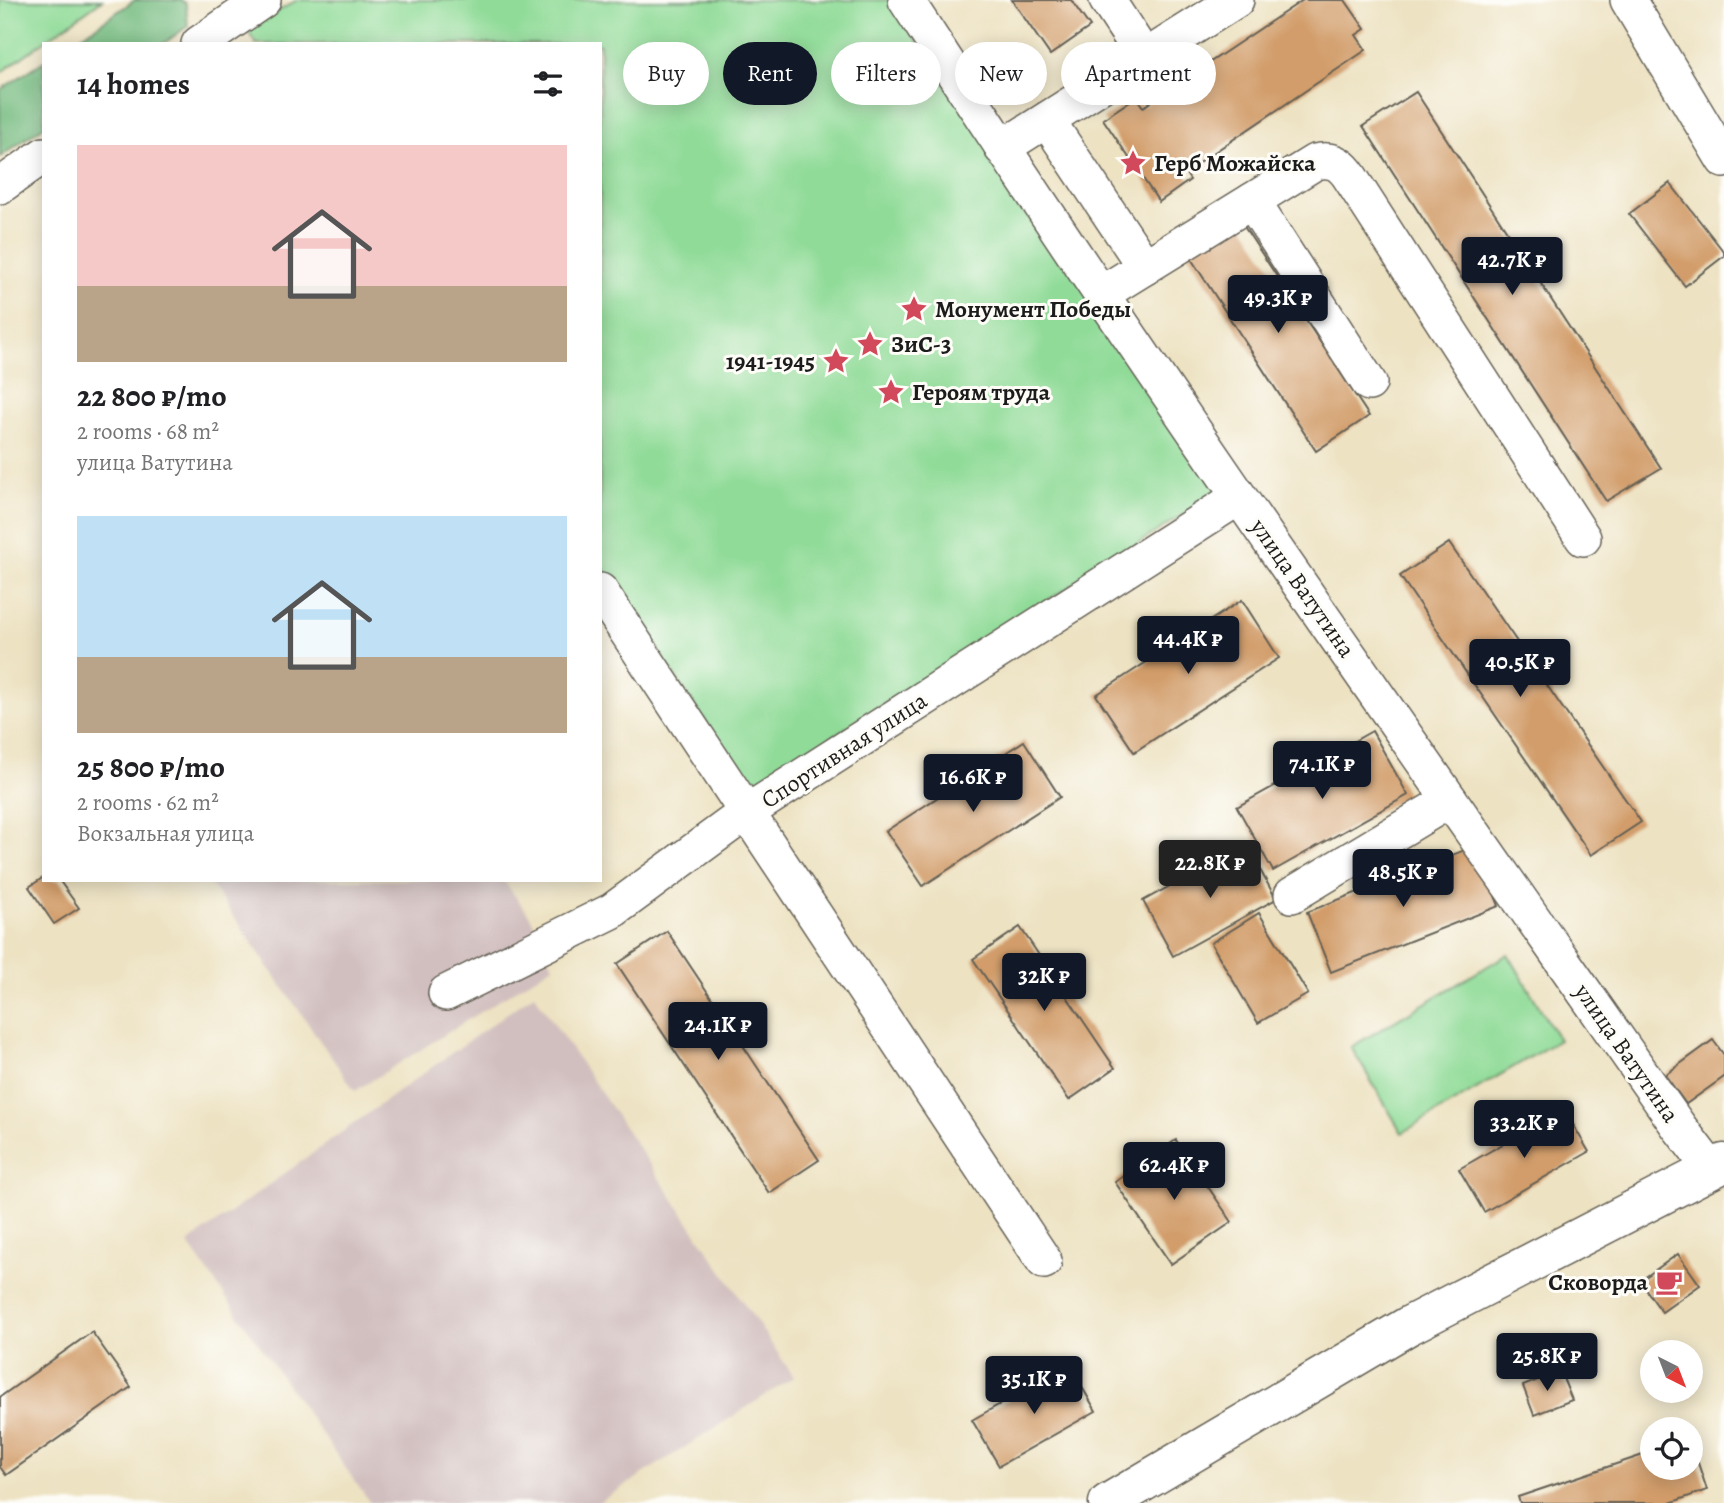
<!DOCTYPE html>
<meta charset="utf-8">
<style>
:root{--surface:#fff;--page:#f2f2f2;--text:#202124;--muted:#757577;--accent:#111827}
body{margin:0;font-family:Alegreya,serif;background:var(--page);color:var(--text);height:100vh;display:flex;flex-direction:column;font-size:26px;white-space:nowrap}
*{box-sizing:border-box;margin:0}
p{font-size:23px;color:var(--muted)}
.icon{flex:none;width:38px;height:38px;fill:none;stroke:currentColor;stroke-width:2;stroke-linecap:round;stroke-linejoin:round}
.map{position:relative;flex:1;overflow:hidden}
.details{position:absolute;left:42px;top:42px;width:560px;height:840px;display:flex;flex-direction:column;background:var(--surface);border-radius:0px;box-shadow:0 4px 18px #0003}
.details>*{flex:none}
.guide{position:absolute;left:623px;top:42px;width:665px;height:63px;display:flex;gap:14px}
.needle{width:46px;rotate:138deg}
.tools{position:absolute;left:1640px;top:1340px;display:grid;gap:14px}
.tools a{display:grid;place-items:center;width:63px;height:63px;border-radius:50%;background:var(--surface);box-shadow:0 4px 18px #0003;font-size:35px}
.price{position:absolute;translate:-50% -60px;padding:0 16px;border-radius:7px;background:var(--accent);color:#fff;font-size:23px;line-height:46px;filter:drop-shadow(0 2px 4px #0008)}
.price::after{content:'';position:absolute;left:50%;top:42px;width:21px;height:16px;margin-left:-10px;background:inherit;clip-path:polygon(0 0,100% 0,50% 100%)}
.price.current{background:#222;color:#fff}
ul{padding:0;list-style:none}
li{display:grid;align-content:center;gap:14px;height:371px;padding:0 35px}
li span{display:grid;place-items:center;height:217px;border-radius:0px;color:#555}
li>.icon{margin-inline-start:auto}
span .icon{width:126px;height:126px;fill:#fffc;stroke-width:1}
li b{font-size:30px}
h2{display:flex;justify-content:space-between;align-items:center;height:84px;padding:0 35px;font-size:30px}
.pill{padding:0 24px;border-radius:32px;background:var(--surface);box-shadow:0 4px 18px #0003;font-size:24px;line-height:63px}
.pill.current{background:var(--accent);color:#fff}
.map>svg:first-child{display:block}
</style>
<div class="map">
<svg width="1724" height="1503" viewBox="0 0 1724 1503">
<rect width="100%" height="100%" fill="#fdfcf7"/>
<filter id="ink" filterUnits="userSpaceOnUse"><feTurbulence type="fractalNoise" baseFrequency=".0143" numOctaves="2"/><feDisplacementMap in="SourceGraphic" scale="14" xChannelSelector="R" yChannelSelector="G"/><feConvolveMatrix kernelMatrix="1 2 1 2 8 2 1 2 1" color-interpolation-filters="sRGB"/></filter>
<filter id="wash" filterUnits="userSpaceOnUse"><feTurbulence type="fractalNoise" baseFrequency=".00686" numOctaves="4" result="noise"/><feDisplacementMap in="SourceGraphic" scale="28" xChannelSelector="R" yChannelSelector="G"/><feGaussianBlur stdDeviation="1.57" result="paint"/><feColorMatrix in="noise" values="0 0 0 0 0 0 0 0 0 0 0 0 0 0 0 0 0 1.4 0 .05"/><feComposite in="paint" operator="in"/></filter>
<g filter="url(#wash)">
<rect width="100%" height="100%" fill="#ede2c2"/>
<g fill="#d1bfbf">
<polygon points="208,880 503,880 530,916 553,966 355,1091"/>
<polygon points="534,994 794,1377 598,1503 370,1503 188,1243"/>
</g>
<g fill="#90db98" stroke="#567c5a" stroke-width="2">
<polygon points="0,0 102,0 0,73"/>
<polygon points="297,0 890,0 1219,492 750,789 600,563 600,44 256,44 247,30"/>
<polygon points="1508,954 1559,1040 1402,1133 1351,1047"/>
</g>
<g fill="#74bb80" stroke="#486c4e" stroke-width="2">
<polygon points="135,0 181,0 186,4 188,26 163,44 70,44"/>
<polygon points="44,61 44,126 0,157 0,90"/>
</g>
<g id="blocks">
<g fill="#d29d6a">
<polygon points="1012,0 1071,0 1090,27 1050,55"/>
<polygon points="1303,0 1345,0 1365,29 1356,35 1366,50 1185,172 1190,180 1159,202 1103,119 1136,97 1143,107"/>
<polygon points="1416,92 1661,468 1606,501 1363,126"/>
<polygon points="1670,183 1724,252 1724,256 1685,286 1629,214"/>
<polygon points="1239,219 1369,416 1316,451 1188,254"/>
<polygon points="1449,543 1641,822 1591,855 1400,576"/>
<polygon points="1242,600 1279,658 1134,752 1096,695"/>
<polygon points="1372,731 1408,795 1273,871 1237,807"/>
<polygon points="1024,741 1060,797 923,886 886,831"/>
<polygon points="1246,844 1276,899 1173,956 1143,901"/>
<polygon points="1475,846 1499,906 1331,972 1307,912"/>
<polygon points="44,877 44,880 59,880 79,908 54,924 29,887"/>
<polygon points="1259,913 1308,994 1258,1023 1211,943"/>
<polygon points="1020,927 1115,1068 1069,1100 973,959"/>
<polygon points="667,931 819,1160 769,1193 617,964"/>
<polygon points="1713,1040 1724,1055 1724,1077 1686,1104 1665,1075"/>
<polygon points="1564,1109 1589,1152 1484,1212 1459,1169"/>
<polygon points="1176,1140 1232,1222 1171,1264 1115,1182"/>
<polygon points="1678,1254 1700,1285 1662,1312 1640,1281"/>
<polygon points="92,1332 131,1387 6,1475 0,1467 0,1397"/>
<polygon points="1069,1365 1096,1411 999,1466 972,1420"/>
<polygon points="1560,1371 1572,1400 1534,1415 1523,1386"/>
<polygon points="1691,1442 1707,1490 1670,1503 1520,1503 1518,1497 1652,1452 1652,1468 1690,1468"/>
</g>
</g>
</g>
<g filter="url(#ink)">
<use href="#blocks" fill-opacity="0" stroke="#656156" stroke-width="2"/>
<g fill="none" stroke-linecap="round" stroke-linejoin="round">
<defs>
<g id="minor">
<path d="M 906,0 C 1154,382 1418,754 1679,1127 L 1711,1169"/>
<polyline points="1107,0 1145,58"/>
<polyline points="1628,0 1724,160"/>
<polyline points="199,44 263,0"/>
<polyline points="1047,120 1145,267"/>
<polyline points="1002,148 1236,0"/>
<polyline points="0,186 44,155"/>
<polyline points="1252,201 1369,383"/>
<path d="M 1101,294 L 1315,162 C 1331,158 1341,163 1350,177 L 1583,538"/>
<polyline points="600,591 1044,1261"/>
<polyline points="1292,895 1450,800"/>
<polyline points="446,993 612,911 747,812 1239,497"/>
</g>
<polyline id="major" points="1108,1503 1408,1326 1724,1163"/>
</defs>
<use href="#minor" stroke="#656156" stroke-width="38"/>
<use href="#major" stroke="#656156" stroke-width="41"/>
<use href="#minor" stroke="#fff" stroke-width="35"/>
<use href="#major" stroke="#fff" stroke-width="38"/>
</g>
</g>
<defs>
<symbol id="sight-bare" viewBox="-9 -9 18 18"><path d="M0-6L1.8-2.2L6-1.7L2.9 1.2L3.7 5.4L0 3.3L-3.7 5.4L-2.9 1.2L-6-1.7L-1.8-2.2Z" fill="#d1495b" stroke="#fdfcf7" stroke-width="2.5" paint-order="stroke"/></symbol>
<symbol id="cafe-bare" viewBox="-9 -9 18 18"><path d="M-5.5-4.5H6V0H3Q3 3.5 0 3.5H-2.5Q-5.5 3.5-5.5 0ZM3-3.2v2h1.7v-2ZM-6 4.5H4V6H-6Z" fill="#d1495b" stroke="#fdfcf7" stroke-width="2.5" paint-order="stroke"/></symbol>
</defs>
<g fill-rule="evenodd">
<use href="#sight-bare" x="1114" y="144" width="38" height="38"/>
<use href="#sight-bare" x="895" y="290" width="38" height="38"/>
<use href="#sight-bare" x="851" y="325" width="38" height="38"/>
<use href="#sight-bare" x="817" y="342" width="38" height="38"/>
<use href="#sight-bare" x="872" y="373" width="38" height="38"/>
<use href="#cafe-bare" x="1650" y="1263" width="38" height="38"/>
</g>
<g text-anchor="middle" stroke-width="6" stroke-linejoin="round" paint-order="stroke">
<g font-size="24" font-weight="bold" fill="#1c1c1c" stroke="#fdfcf7" text-anchor="start">
<text x="1154" y="171">Герб Можайска</text>
<text x="935" y="317">Монумент Победы</text>
<text x="891" y="352">ЗиС-3</text>
<text x="815" y="369" text-anchor="end">1941-1945</text>
<text x="912" y="400">Героям труда</text>
<text x="1648" y="1290" text-anchor="end">Сковорда</text>
</g>
<g font-size="24" fill="#1c1c1c" stroke="#fdfcf7">
<text transform="translate(1303 588) rotate(55)" y="8">улица Ватутина</text>
<text transform="translate(844 750) rotate(-33)" y="8">Спортивная улица</text>
<text transform="translate(1627 1053) rotate(55)" y="8">улица Ватутина</text>
</g>
</g>
</svg>
<div class="tools">
<a><svg class="needle" viewBox="-14 -14 28 28"><path d="M0-13l5 13h-10z" fill="#e53935"/><path d="M0 13l5-13h-10z" fill="#757577"/></svg></a>
<a><svg class="icon" aria-label="locate" viewBox="0 0 24 24"><circle cx="12" cy="12" r="6"/><path d="M12 2v4M12 18v4M2 12h4M18 12h4"/></svg></a>
</div>
<b class="price" style="left:1512px;top:297px">42.7K ₽</b>
<b class="price" style="left:1278px;top:335px">49.3K ₽</b>
<b class="price" style="left:1188px;top:676px">44.4K ₽</b>
<b class="price" style="left:1520px;top:699px">40.5K ₽</b>
<b class="price" style="left:1322px;top:801px">74.1K ₽</b>
<b class="price" style="left:973px;top:814px">16.6K ₽</b>
<b class="price current" style="left:1210px;top:900px">22.8K ₽</b>
<b class="price" style="left:1403px;top:909px">48.5K ₽</b>
<b class="price" style="left:1044px;top:1013px">32K ₽</b>
<b class="price" style="left:718px;top:1062px">24.1K ₽</b>
<b class="price" style="left:1524px;top:1160px">33.2K ₽</b>
<b class="price" style="left:1174px;top:1202px">62.4K ₽</b>
<b class="price" style="left:1547px;top:1393px">25.8K ₽</b>
<b class="price" style="left:1034px;top:1416px">35.1K ₽</b>
<div class="guide">
<a class="pill">Buy</a>
<a class="pill current">Rent</a>
<a class="pill">Filters</a>
<a class="pill">New</a>
<a class="pill">Apartment</a>
</div>
<section class="details">
<h2>14 homes<svg class="icon" aria-label="filters" viewBox="0 0 24 24"><path d="M4 7h16M4 17h16"/><circle cx="9" cy="7" r="2"/><circle cx="15" cy="17" r="2"/></svg></h2>
<ul>
<li><span style="background:linear-gradient(#f6c9c9 65%,#b9a48a 0)"><svg class="icon" aria-label="home" viewBox="0 0 24 24"><path d="M3 11l9-7 9 7M6 9v11h12V9"/></svg></span><div><b>22 800 ₽/mo</b><p>2 rooms · 68 m²</p><p>улица Ватутина</p></div></li>
<li><span style="background:linear-gradient(#bfe0f5 65%,#b9a48a 0)"><svg class="icon" aria-label="home" viewBox="0 0 24 24"><path d="M3 11l9-7 9 7M6 9v11h12V9"/></svg></span><div><b>25 800 ₽/mo</b><p>2 rooms · 62 m²</p><p>Вокзальная улица</p></div></li>
</ul>
</section>
</div>
